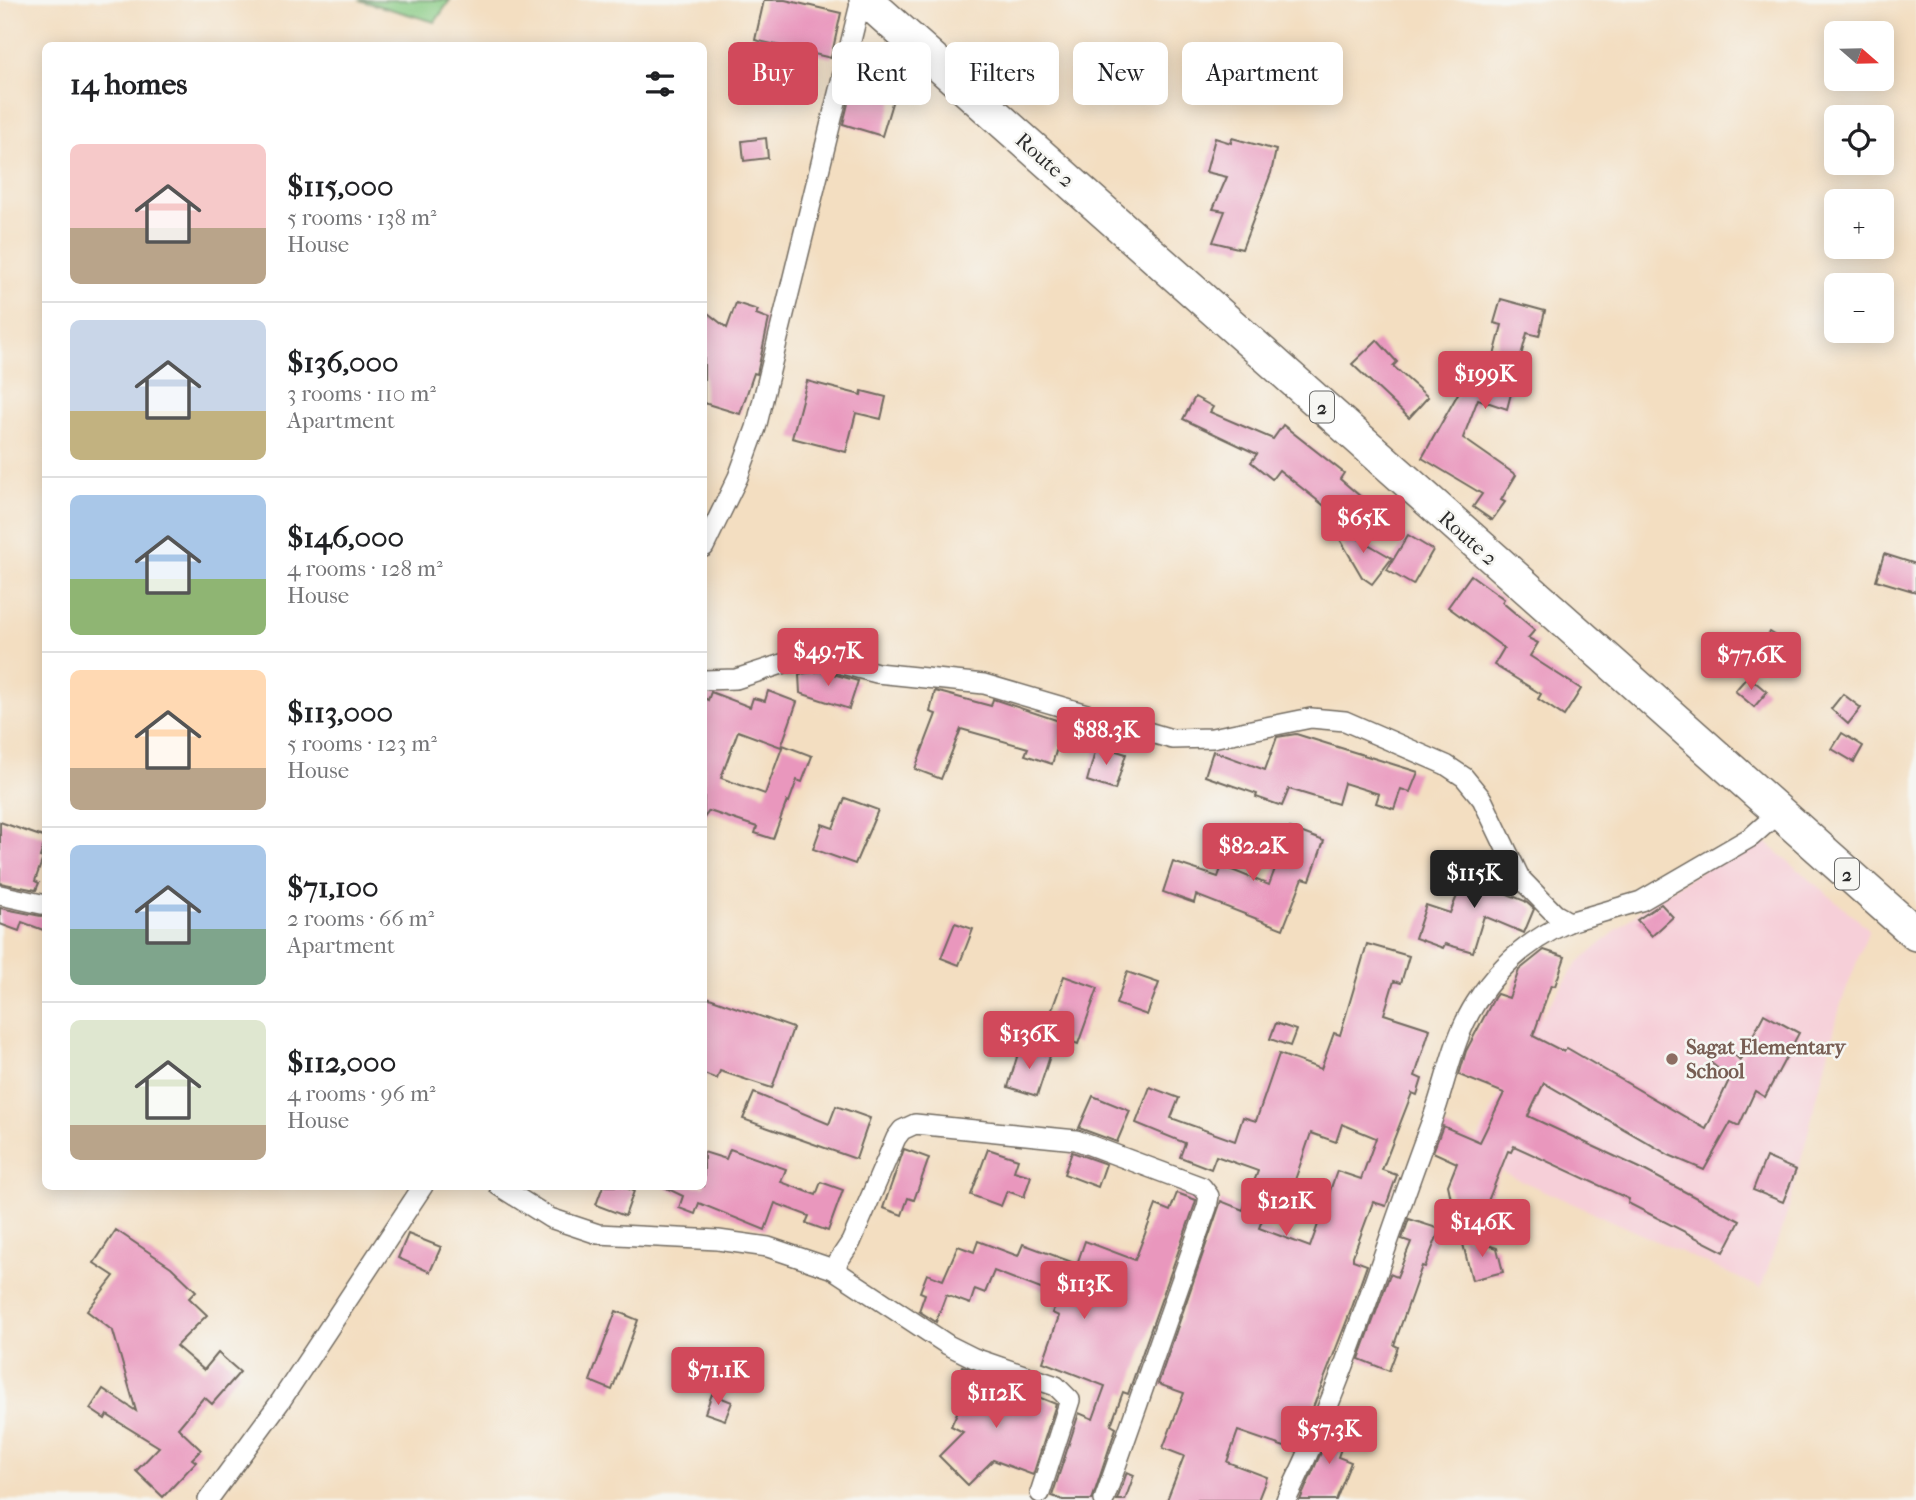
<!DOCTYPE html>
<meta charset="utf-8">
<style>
:root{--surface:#fff;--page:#f2f2f2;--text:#202124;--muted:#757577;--line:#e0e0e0;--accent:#d1495b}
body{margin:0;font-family:"IM FELL French Canon",serif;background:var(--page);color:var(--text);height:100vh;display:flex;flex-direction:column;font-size:26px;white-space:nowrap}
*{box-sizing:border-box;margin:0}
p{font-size:23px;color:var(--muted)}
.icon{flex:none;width:38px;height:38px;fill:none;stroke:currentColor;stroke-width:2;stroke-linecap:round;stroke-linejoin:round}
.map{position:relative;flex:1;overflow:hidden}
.side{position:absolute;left:42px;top:42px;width:665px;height:1148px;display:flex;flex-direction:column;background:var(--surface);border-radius:10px;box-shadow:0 4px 18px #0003}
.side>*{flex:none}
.top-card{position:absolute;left:728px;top:42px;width:665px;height:63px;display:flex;gap:14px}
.needle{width:46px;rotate:110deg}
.fabs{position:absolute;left:1824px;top:21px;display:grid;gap:14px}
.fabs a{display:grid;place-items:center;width:70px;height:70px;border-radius:10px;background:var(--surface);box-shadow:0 4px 18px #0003;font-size:35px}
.price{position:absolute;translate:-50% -60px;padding:0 16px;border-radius:7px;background:var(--accent);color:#fff;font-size:23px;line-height:46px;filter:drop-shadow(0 2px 4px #0008)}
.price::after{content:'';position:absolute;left:50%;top:42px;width:21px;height:16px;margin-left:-10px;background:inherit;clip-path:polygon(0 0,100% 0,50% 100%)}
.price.current{background:#222;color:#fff}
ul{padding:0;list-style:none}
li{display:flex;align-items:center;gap:21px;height:175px;padding:0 28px}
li+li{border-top:2px solid var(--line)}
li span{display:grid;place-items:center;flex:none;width:196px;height:140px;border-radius:10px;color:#555}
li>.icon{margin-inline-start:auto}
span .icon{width:84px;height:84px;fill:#fffc;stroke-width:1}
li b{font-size:30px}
h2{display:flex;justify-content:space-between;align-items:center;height:84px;padding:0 28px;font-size:30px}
.chip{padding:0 24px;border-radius:10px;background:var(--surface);box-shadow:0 4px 18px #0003;font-size:24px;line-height:63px}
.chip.current{background:var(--accent);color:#fff}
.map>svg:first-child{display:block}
</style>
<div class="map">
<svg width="1916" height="1500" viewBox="0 0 1916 1500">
<rect width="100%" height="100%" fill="#f6f6f2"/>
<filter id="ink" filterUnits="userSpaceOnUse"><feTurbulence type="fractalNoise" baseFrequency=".0143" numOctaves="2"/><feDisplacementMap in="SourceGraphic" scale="14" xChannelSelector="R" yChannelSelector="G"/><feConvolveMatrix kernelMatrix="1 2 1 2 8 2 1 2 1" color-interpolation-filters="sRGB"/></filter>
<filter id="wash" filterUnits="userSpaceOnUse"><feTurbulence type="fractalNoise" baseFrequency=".00686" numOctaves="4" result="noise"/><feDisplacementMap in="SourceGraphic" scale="28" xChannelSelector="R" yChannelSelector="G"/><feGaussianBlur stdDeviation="1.57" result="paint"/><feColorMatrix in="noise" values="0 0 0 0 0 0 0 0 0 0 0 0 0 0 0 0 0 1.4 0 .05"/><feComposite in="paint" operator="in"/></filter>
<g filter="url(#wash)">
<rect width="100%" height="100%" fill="#f3dec1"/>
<polygon fill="#f6cfd8" points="1763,840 1869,929 1840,1007 1788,1211 1761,1288 1469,1157 1532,1030 1577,964 1645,906 1702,870"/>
<polygon fill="#88cb84" stroke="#5a7b58" stroke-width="2" points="359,0 450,0 435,22"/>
<g id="blocks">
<g fill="#e997bd" fill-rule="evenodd">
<polygon points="764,0 785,0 841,13 831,58 755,40"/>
<polygon points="856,71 898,83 882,136 843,124"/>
<polygon points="766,138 768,158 744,161 742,141"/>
<polygon points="1215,138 1231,143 1232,138 1276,150 1271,173 1242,249 1213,242 1225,211 1213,209 1227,177 1206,172"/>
<polygon points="1501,299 1545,311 1539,336 1527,333 1507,409 1478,399 1463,438 1516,475 1501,500 1505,502 1492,520 1473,507 1482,494 1422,458 1474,365 1490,371 1502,325 1494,323"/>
<polygon points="736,303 758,310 756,314 769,319 757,374 754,373 740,414 704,403 704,310 727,328"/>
<polygon points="1377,340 1397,362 1393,366 1428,397 1409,418 1352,364"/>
<polygon points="807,381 861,395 862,391 886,397 881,419 856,413 846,452 792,438"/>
<polygon points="1195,397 1213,407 1210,412 1273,439 1283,425 1344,473 1340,479 1374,508 1356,531 1279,470 1272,479 1251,462 1257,454 1183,419"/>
<polygon points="1330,522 1392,558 1372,584 1362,577"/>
<polygon points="1408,535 1433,550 1413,585 1387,570"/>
<polygon points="1884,554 1916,564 1916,592 1876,580"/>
<polygon points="1471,575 1504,599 1502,602 1535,630 1528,638 1538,643 1530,656 1581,689 1564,716 1538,699 1541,694 1494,665 1504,648 1448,607"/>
<polygon points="1770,632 1791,645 1780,662 1759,649"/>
<polygon points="822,671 858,681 849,709 800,693 799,674"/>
<polygon points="1748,676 1767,692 1754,707 1735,691"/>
<polygon points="768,691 797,702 781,747 738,731 721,778 765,794 783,745 812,756 802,782 797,780 789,802 787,801 773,839 755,833 757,827 709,811 704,818 704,698 708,700 711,692 750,707 753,698 765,701"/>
<polygon points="935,691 991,706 993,699 1065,723 1052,764 1025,755 1028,748 961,729 941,779 915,769 936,714 930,712"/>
<polygon points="1843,694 1861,708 1848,724 1831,709"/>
<polygon points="1842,733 1863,746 1854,762 1832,749"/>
<polygon points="1296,734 1418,772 1410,792 1401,789 1394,809 1376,803 1379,794 1344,783 1338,804 1289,789 1282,806 1256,797 1257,794 1205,776 1213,751 1265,770 1277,737"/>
<polygon points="1097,745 1126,754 1115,790 1087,781"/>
<polygon points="845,798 878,810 855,864 813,849 822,824 833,828"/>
<polygon points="0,822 46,838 40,857 43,858 35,881 39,883 36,890 0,883"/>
<polygon points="1290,828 1324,841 1310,880 1303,878 1283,929 1196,895 1194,903 1163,892 1173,862 1218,877 1222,866 1269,885"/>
<polygon points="1473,857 1502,868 1495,889 1525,901 1534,909 1524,933 1484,916 1473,952 1445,944 1443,948 1415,938 1426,905 1450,913"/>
<polygon points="1661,904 1673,917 1652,936 1637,920"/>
<polygon points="0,908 46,917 46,931 22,922 19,931 0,924"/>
<polygon points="955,923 973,929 959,965 941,958"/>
<path d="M 1367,944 L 1409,956 L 1401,983 L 1394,981 L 1384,1014 L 1430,1029 L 1415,1076 L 1422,1079 L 1417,1095 L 1412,1093 L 1382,1170 L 1397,1175 L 1386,1206 L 1373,1202 L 1353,1256 L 1353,1260 L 1367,1265 L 1351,1310 L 1296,1451 L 1238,1431 L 1227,1462 L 1267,1477 L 1258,1500 L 1167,1500 L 1184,1456 L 1163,1448 L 1184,1393 L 1158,1384 L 1221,1201 L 1243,1210 L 1258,1171 L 1216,1156 L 1211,1169 L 1180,1157 L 1185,1143 L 1136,1123 L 1150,1087 L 1179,1098 L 1171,1118 L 1235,1141 L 1243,1117 L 1256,1121 L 1279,1054 L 1321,1069 L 1334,1033 L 1340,1035 ZM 1342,1124 L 1376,1138 L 1361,1179 L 1337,1171 L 1310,1247 L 1259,1228 L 1274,1189 L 1282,1192 L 1286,1180 L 1294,1183 L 1311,1133 L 1336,1142 Z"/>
<polygon points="1544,950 1565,957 1555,986 1551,985 1533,1036 1564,1052 1567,1048 1706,1129 1730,1078 1710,1062 1725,1046 1740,1060 1764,1014 1799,1033 1765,1097 1755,1091 1739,1126 1731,1122 1704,1170 1669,1155 1544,1083 1528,1116 1640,1168 1740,1221 1724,1252 1628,1203 1629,1199 1514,1146 1511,1152 1508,1151 1484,1211 1451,1199 1448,1185 1457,1163 1433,1152 1443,1126 1480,1142 1504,1093 1459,1075 1466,1051 1494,998 1497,994 1509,998 1519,970"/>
<polygon points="1127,972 1159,983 1147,1015 1116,1004"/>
<polygon points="1064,976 1098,988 1078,1044 1044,1032"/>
<polygon points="704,996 793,1028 772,1088 720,1071 717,1079 704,1074"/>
<polygon points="1276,1023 1296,1030 1290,1046 1270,1039"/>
<polygon points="1020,1047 1050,1056 1037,1096 1008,1087"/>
<polygon points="754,1093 829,1124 836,1106 870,1118 856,1159 743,1119"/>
<polygon points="1093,1096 1130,1111 1117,1142 1079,1128"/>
<polygon points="730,1149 786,1169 781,1182 816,1195 821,1182 843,1190 828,1231 806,1223 809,1216 775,1203 765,1230 699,1203 695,1214 679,1208 683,1196 662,1186 704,1186 704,1152 726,1159"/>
<polygon points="904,1149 929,1158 914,1200 908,1198 902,1215 883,1208"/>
<polygon points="988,1149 1018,1159 1014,1171 1031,1176 1024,1197 1007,1191 1001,1206 971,1195"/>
<polygon points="1072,1152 1106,1164 1098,1187 1064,1174"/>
<polygon points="1766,1157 1796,1170 1783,1202 1753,1190"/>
<polygon points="603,1186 621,1186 634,1191 625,1216 596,1205"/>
<polygon points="1177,1193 1196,1200 1195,1204 1128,1394 1123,1392 1111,1425 1116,1428 1092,1500 1063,1500 1052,1496 1079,1413 1093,1419 1105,1386 1043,1362 1059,1316 1052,1313 1059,1296 994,1271 985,1293 975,1289 970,1304 946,1295 936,1322 919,1311 925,1294 920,1292 927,1274 943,1280 958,1246 974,1252 978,1241 1018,1256 1023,1244 1077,1264 1085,1241 1135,1260 1156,1205 1170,1211"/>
<polygon points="1409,1219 1440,1229 1425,1267 1422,1266 1394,1345 1398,1347 1389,1371 1359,1359 1390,1274 1397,1277 1411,1242 1402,1239"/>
<polygon points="116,1230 171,1267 196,1291 189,1298 207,1315 176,1346 204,1370 218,1353 240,1372 212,1404 204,1397 178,1428 201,1450 192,1459 196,1462 163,1497 136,1471 159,1447 107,1415 105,1419 90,1409 103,1389 136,1411 113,1331 87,1311 114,1276 94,1263"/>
<polygon points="408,1234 441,1247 430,1272 398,1258"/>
<polygon points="1461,1236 1497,1248 1503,1272 1472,1280"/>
<polygon points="616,1311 638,1320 612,1390 590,1381"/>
<polygon points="962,1366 986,1375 981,1387 1016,1404 1036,1396 1056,1404 1033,1475 993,1460 968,1485 939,1456 963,1432 951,1426 967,1391 954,1385"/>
<polygon points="712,1394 732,1402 725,1420 705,1413"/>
<polygon points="1337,1416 1351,1421 1338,1457 1351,1462 1336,1500 1300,1500"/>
<polygon points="1127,1472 1134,1475 1125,1500 1117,1500"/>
</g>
</g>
</g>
<g filter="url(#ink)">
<use href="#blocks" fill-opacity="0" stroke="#716a60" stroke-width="2"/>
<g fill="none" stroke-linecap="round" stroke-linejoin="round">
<defs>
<g id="street">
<polyline points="704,547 738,477 756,428 861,0"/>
<polyline points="704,680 736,679 785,663 823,659 877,673 984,684 1172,739 1212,738 1311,718 1345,721 1446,765 1464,777 1482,799 1520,878 1555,914 1569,922 1641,901 1751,837 1777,814"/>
<polyline points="0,895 46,905"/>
<polyline points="499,1186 550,1218 598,1234 718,1240 768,1247 833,1269 948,1345 974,1358 1056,1386 1070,1400 1040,1493"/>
<polyline points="833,1269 851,1242 896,1138 902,1130 915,1124 1076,1140 1202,1187 1209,1196 1207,1207 1104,1500"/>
<polyline points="208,1500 280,1402 423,1186"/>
<path d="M 1286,1500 C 1346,1380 1383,1249 1431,1123 C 1446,1084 1452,1040 1475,1004 C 1498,967 1530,939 1569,922"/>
</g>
<polyline id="highway" points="866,0 1916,934"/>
</defs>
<use href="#street" stroke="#716a60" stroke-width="22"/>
<use href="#highway" stroke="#716a60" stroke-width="36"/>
<use href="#street" stroke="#fff" stroke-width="19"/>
<use href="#highway" stroke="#fff" stroke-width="33"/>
</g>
</g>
<circle fill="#8d6e63" stroke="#f6f6f2" stroke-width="2.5" cx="1672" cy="1059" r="7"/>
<g text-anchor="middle" stroke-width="5" stroke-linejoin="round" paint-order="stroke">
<g fill="#f6f6f2" stroke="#686867" stroke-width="2">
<rect x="1310" y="391.5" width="24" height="31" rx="5"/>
<rect x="1835" y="858.5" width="24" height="31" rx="5"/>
</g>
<g font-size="19" font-weight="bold" fill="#2b2b2b">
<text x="1322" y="414">2</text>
<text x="1847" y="881">2</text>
</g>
<g font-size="21" fill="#2b2b2b" stroke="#f6f6f2">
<text transform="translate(1045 160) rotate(42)" y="7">Route 2</text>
<text transform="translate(1468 538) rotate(42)" y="7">Route 2</text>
</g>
<g font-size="21" font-weight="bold" fill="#785e54" stroke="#f6f6f2" text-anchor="start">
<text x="1686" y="1054">Sagat Elementary<tspan x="1686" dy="24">School</tspan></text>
</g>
</g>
</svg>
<div class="fabs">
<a><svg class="needle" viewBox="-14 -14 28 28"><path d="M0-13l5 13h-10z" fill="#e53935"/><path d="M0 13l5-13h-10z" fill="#757577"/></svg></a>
<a><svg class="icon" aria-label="locate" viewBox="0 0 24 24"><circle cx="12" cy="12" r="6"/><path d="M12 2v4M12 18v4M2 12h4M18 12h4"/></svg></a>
<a>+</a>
<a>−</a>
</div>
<b class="price" style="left:1485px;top:411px">$199K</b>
<b class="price" style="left:1363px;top:555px">$65K</b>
<b class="price" style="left:828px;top:688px">$49.7K</b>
<b class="price" style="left:1751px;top:692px">$77.6K</b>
<b class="price" style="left:1106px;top:767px">$88.3K</b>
<b class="price" style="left:1253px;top:883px">$82.2K</b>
<b class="price current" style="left:1474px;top:910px">$115K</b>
<b class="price" style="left:1029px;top:1071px">$136K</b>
<b class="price" style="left:1286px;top:1238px">$121K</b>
<b class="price" style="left:1482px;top:1259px">$146K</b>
<b class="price" style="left:1084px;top:1321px">$113K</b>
<b class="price" style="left:718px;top:1407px">$71.1K</b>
<b class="price" style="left:996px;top:1430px">$112K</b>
<b class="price" style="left:1329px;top:1466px">$57.3K</b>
<div class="top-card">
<a class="chip current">Buy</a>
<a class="chip">Rent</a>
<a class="chip">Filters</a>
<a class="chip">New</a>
<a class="chip">Apartment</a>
</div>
<section class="side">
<h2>14 homes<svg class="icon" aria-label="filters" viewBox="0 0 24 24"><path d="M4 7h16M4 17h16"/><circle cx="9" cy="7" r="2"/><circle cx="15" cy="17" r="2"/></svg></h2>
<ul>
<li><span style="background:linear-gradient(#f6c9c9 60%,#b9a48a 0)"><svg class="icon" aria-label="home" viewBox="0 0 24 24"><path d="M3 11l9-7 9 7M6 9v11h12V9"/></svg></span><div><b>$115,000</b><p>5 rooms · 138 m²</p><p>House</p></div></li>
<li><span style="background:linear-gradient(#c9d6e8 65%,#c2b280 0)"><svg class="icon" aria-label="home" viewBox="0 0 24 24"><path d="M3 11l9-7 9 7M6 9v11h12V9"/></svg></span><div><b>$136,000</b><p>3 rooms · 110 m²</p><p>Apartment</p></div></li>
<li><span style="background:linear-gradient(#a9c7e8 60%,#8fb573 0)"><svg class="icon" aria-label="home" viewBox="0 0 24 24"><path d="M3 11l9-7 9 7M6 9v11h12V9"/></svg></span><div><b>$146,000</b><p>4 rooms · 128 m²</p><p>House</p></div></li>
<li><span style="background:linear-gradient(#ffd9b3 70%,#b9a48a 0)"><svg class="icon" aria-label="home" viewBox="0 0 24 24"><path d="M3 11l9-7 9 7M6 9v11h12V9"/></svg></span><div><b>$113,000</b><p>5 rooms · 123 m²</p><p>House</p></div></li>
<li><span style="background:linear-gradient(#a9c7e8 60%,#7fa58c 0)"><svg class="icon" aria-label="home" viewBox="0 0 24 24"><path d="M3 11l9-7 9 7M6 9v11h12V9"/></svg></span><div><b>$71,100</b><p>2 rooms · 66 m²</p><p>Apartment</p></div></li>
<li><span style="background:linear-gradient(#dfe7d0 75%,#b9a48a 0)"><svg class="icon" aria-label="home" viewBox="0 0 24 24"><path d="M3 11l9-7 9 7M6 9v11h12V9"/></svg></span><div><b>$112,000</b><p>4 rooms · 96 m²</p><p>House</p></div></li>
</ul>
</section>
</div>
